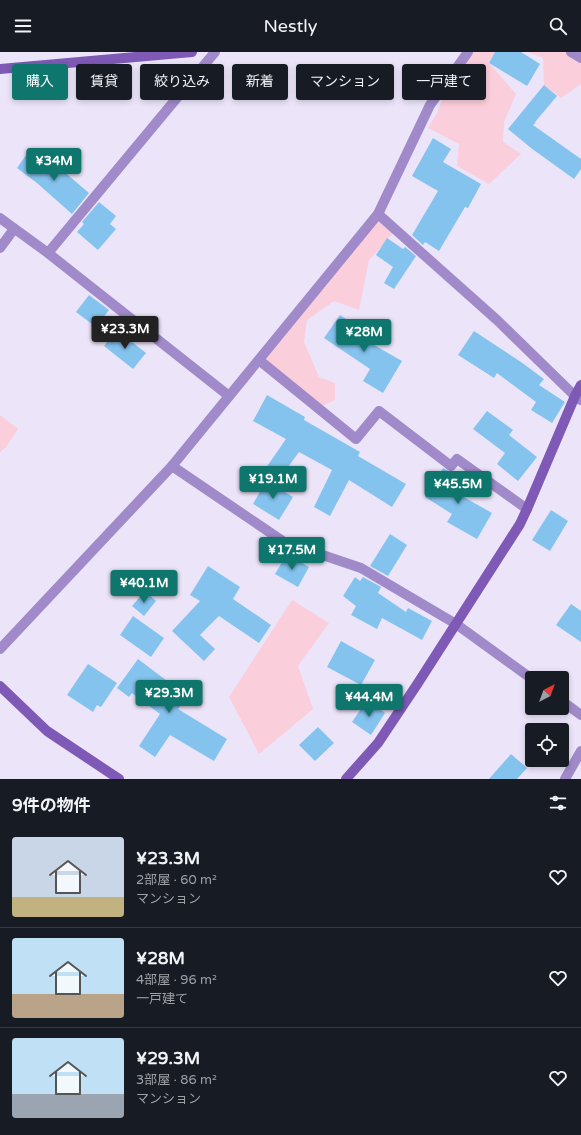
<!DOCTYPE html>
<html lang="ja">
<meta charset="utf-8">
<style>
:root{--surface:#171b24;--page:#20242c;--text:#f1f3f6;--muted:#9ea1a6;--line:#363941;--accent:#0f766e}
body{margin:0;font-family:"Varela Round","Noto Sans JP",sans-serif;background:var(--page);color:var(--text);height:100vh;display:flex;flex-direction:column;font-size:15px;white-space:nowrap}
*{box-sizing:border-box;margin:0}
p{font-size:13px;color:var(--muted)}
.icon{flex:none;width:22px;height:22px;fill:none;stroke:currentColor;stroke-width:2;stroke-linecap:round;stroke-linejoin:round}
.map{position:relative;height:727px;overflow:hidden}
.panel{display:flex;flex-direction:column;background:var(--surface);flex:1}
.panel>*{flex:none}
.top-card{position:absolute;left:12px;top:12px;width:557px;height:36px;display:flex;gap:8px}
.needle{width:26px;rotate:41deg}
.fabs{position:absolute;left:525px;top:619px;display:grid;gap:8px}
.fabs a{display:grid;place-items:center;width:44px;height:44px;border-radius:4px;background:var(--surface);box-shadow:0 2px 6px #0003;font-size:20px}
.price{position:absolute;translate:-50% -34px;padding:0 9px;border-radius:4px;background:var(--accent);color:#fff;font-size:13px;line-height:26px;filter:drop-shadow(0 1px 2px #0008)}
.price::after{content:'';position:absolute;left:50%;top:24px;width:12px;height:9px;margin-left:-6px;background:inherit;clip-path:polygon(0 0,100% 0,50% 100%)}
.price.active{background:#222;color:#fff}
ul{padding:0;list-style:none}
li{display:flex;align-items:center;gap:12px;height:100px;padding:0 12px}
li+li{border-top:1px solid var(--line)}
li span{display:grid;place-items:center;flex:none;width:112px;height:80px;border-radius:4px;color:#555}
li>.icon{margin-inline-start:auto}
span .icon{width:48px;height:48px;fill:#fffc;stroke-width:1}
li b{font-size:17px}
h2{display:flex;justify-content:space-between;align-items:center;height:48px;padding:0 12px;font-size:17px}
.tag{padding:0 14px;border-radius:4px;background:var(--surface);box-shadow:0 2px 6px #0003;font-size:14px;line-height:36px}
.tag.active{background:var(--accent);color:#fff}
header{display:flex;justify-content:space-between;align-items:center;height:52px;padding:0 12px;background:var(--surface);font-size:18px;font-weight:600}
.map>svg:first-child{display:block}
</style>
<header><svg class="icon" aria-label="menu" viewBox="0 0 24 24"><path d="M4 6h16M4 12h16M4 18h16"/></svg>Nestly<svg class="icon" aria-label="search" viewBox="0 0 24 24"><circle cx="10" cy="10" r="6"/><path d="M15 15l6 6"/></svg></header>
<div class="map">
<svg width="581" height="727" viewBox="0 0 581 727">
<rect width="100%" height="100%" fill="#ece5fa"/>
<g fill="#faceda">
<polygon points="468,0 495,0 489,11 516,42 504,70 503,90 521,102 489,132 457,114 459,92 428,76 437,61 453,21"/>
<polygon points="528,0 571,0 581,8 581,32 561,46 544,33 543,6"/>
<polygon points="381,165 396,178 369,208 359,258 334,249 307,268 304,290 319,325 335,331 335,348 318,356 259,308"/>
<polygon points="0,363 18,377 6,395 0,400"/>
<polygon points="292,548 329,571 298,614 313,657 259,702 229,645"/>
</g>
<g fill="#85c3ef">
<polygon points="495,0 521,0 540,12 527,34 489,11"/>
<polygon points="544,33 557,44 535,70 536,70 533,73 581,107 581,117 574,127 531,96 508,77"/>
<polygon points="433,86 451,97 443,110 481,132 468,156 465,155 439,199 425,190 423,193 412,183 438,139 412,124"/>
<polygon points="29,99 59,122 62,118 89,141 72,162 37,131 17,116"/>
<polygon points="99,150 116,164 110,172 116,177 98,198 77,180 84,172 82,170"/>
<polygon points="387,186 403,197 405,195 416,204 394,237 384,231 393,215 376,203"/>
<polygon points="89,243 109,258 96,275 76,260"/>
<polygon points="340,263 377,288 374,293 402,309 383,341 363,329 370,317 324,286"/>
<polygon points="117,278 146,301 133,317 104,294"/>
<polygon points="474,279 521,310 544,327 539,333 565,350 552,371 531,358 536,350 497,321 494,326 458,303"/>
<polygon points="267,343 305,365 304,368 360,400 358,404 406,432 392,455 349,428 330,464 314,455 332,418 299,400 275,433 261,423 286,387 253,369"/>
<polygon points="487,359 513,378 509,383 537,405 518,429 497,412 505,401 473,377"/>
<polygon points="443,416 461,426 453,439 492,461 477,487 447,470 452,462 425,445"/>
<polygon points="266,429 293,445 279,468 253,452"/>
<polygon points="551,458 568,469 550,499 532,488"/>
<polygon points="390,482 407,493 388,524 370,514"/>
<polygon points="287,502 309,515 298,535 275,522"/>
<polygon points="208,514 240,535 233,547 271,573 259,591 219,564 200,583 215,597 204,609 172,579 200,549 190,543"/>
<polygon points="355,525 360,529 363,525 381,535 378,541 406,560 408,556 432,569 422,588 382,566 377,577 351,563 356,554 343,544"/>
<polygon points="145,539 156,549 144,564 132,554"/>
<polygon points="571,552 581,559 581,590 556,573"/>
<polygon points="133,564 164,586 151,605 120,583"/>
<polygon points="341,589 375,608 361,633 327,615"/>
<polygon points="138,607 187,644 178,657 227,687 214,709 170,683 155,705 139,694 160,662 132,641 129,645 117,636"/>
<polygon points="88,612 117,631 101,655 97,653 93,660 67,643"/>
<polygon points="367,648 385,661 371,683 352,670"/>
<polygon points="318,675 334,691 315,709 299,693"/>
<polygon points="511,702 527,716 517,727 489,727"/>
</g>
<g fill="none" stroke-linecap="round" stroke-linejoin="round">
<g stroke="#a08ac9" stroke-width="10">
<polyline points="571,0 581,6"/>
<polyline points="378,162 497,268 575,344 581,348"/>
<polyline points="0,166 48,201 229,344"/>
<polyline points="0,196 14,177"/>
<polyline points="48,201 215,0"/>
<polyline points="259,308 356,387 379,359 451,414 457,407 527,457"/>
<polyline points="172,414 284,490 361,516 456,572 532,627"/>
<polyline points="0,597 172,414 378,162 430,53 468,0"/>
<polyline points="562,649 581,663"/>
<polyline points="565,727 581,699"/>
</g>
<g stroke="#7e59b5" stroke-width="10">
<polyline points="0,17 192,0"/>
<polyline points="0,634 47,679 119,727"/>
<polyline points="346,727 378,691 418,631 520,472 527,457 575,344 581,333"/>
</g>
</g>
</svg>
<div class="fabs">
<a><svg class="needle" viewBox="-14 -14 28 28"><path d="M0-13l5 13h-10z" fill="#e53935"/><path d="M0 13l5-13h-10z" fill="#9ea1a6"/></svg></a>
<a><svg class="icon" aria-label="locate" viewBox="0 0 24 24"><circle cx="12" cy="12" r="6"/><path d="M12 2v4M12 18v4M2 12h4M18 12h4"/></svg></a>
</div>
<b class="price" style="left:54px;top:130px">¥34M</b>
<b class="price active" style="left:125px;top:298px">¥23.3M</b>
<b class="price" style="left:364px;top:301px">¥28M</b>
<b class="price" style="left:273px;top:448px">¥19.1M</b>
<b class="price" style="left:458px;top:453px">¥45.5M</b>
<b class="price" style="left:292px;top:519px">¥17.5M</b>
<b class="price" style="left:144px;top:552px">¥40.1M</b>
<b class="price" style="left:169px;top:662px">¥29.3M</b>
<b class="price" style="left:369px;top:666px">¥44.4M</b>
<div class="top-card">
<a class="tag active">購入</a>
<a class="tag">賃貸</a>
<a class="tag">絞り込み</a>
<a class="tag">新着</a>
<a class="tag">マンション</a>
<a class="tag">一戸建て</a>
</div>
</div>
<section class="panel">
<h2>9件の物件<svg class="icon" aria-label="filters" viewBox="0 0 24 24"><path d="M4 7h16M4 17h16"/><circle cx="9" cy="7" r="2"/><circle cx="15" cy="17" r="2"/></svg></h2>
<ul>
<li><span style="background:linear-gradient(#c9d6e8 75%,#c2b280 0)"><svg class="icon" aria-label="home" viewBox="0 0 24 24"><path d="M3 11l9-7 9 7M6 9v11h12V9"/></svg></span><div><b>¥23.3M</b><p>2部屋 · 60 m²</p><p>マンション</p></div><svg class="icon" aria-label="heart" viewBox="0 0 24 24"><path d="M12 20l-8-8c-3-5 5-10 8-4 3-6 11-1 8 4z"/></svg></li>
<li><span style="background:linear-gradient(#bfe0f5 70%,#b9a48a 0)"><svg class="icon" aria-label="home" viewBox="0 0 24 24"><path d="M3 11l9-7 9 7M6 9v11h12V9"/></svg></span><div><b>¥28M</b><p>4部屋 · 96 m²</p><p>一戸建て</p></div><svg class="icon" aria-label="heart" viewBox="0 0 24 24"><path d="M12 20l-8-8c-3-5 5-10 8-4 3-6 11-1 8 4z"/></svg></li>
<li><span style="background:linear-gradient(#bfe0f5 70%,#9aa5b1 0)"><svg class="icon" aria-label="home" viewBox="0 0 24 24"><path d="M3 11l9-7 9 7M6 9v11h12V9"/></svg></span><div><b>¥29.3M</b><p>3部屋 · 86 m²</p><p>マンション</p></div><svg class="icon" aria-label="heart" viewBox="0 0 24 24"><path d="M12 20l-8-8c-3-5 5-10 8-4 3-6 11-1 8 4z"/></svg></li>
</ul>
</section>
